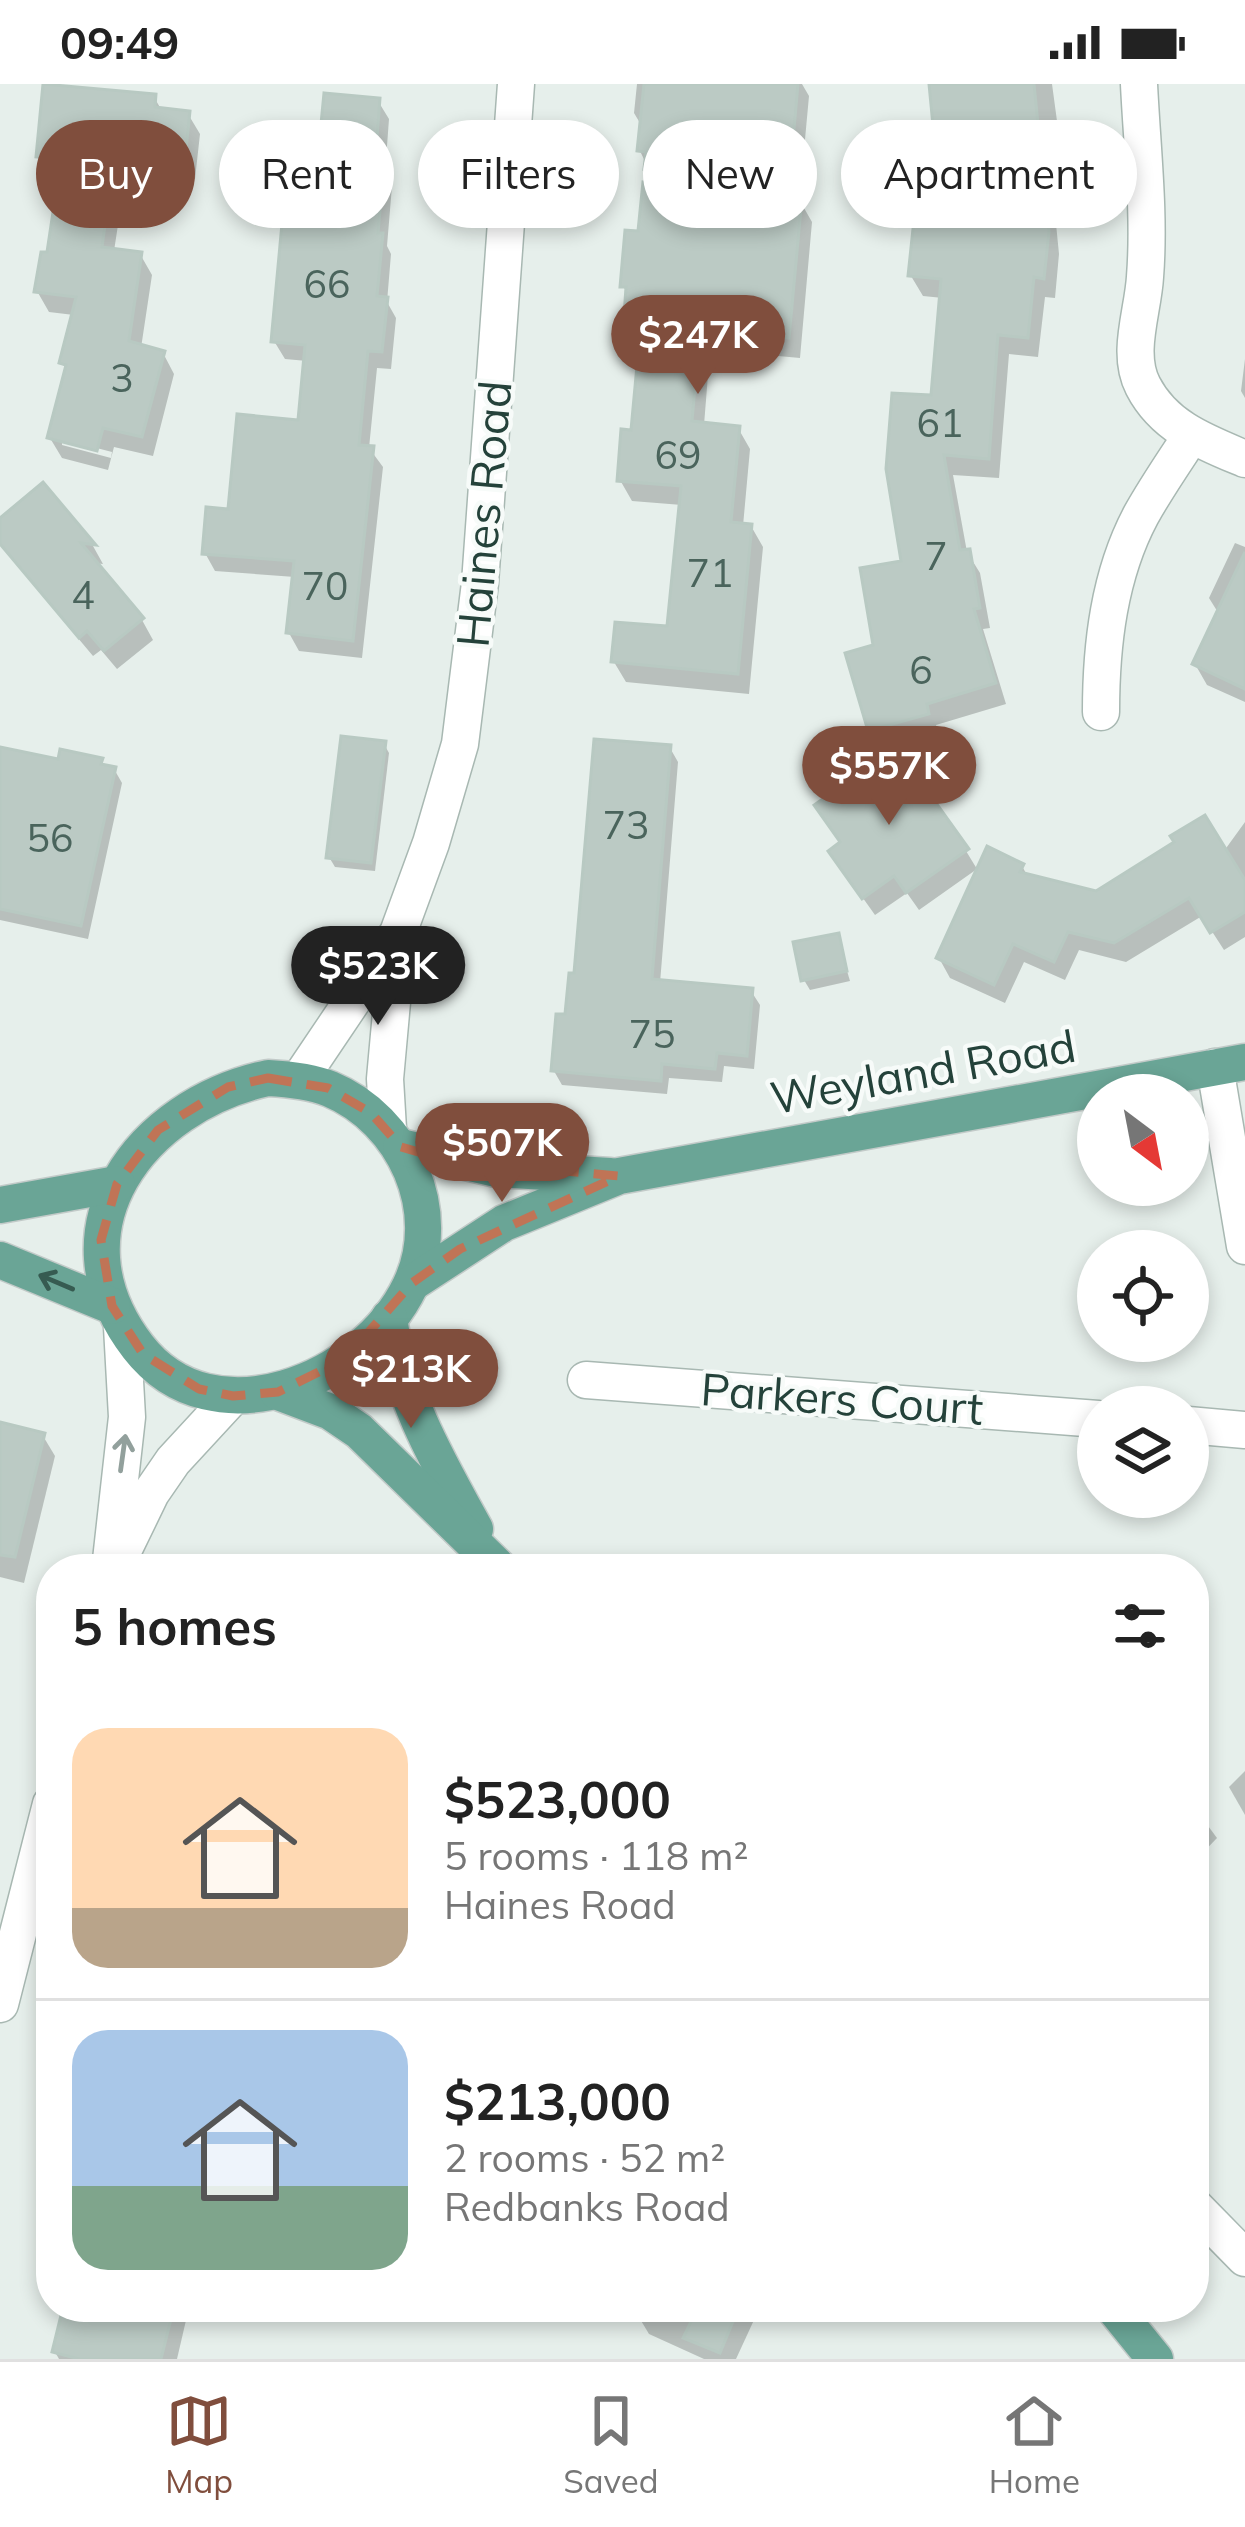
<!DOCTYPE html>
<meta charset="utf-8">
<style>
:root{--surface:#fff;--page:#f6f6f6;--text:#222;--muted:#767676;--line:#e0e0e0;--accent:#804e3d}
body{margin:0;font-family:Mulish,sans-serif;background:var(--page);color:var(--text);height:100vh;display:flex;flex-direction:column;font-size:45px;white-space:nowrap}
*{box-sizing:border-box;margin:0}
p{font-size:39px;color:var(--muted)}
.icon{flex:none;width:66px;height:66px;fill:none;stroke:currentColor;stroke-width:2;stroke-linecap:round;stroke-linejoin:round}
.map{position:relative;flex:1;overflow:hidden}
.sheet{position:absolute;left:36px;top:1470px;width:1173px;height:768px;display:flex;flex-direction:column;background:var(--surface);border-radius:48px;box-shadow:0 6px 18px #0003}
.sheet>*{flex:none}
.top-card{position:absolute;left:36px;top:36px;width:1173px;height:108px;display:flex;gap:24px}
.needle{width:78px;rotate:148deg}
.tools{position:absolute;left:1077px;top:990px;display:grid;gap:24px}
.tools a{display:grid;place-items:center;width:132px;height:132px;border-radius:50%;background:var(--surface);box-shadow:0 6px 18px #0003;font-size:60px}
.price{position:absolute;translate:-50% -102px;padding:0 27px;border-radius:42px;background:var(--accent);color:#fff;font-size:39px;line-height:78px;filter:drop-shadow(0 3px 6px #0008)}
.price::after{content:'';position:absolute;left:50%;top:72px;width:36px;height:27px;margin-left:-18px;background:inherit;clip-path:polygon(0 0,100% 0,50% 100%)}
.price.current{background:#222;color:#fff}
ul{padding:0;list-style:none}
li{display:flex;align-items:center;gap:36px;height:300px;padding:0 36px}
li+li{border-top:3px solid var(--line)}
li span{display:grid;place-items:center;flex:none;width:336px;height:240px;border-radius:36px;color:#555}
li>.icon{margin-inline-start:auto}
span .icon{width:144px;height:144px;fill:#fffc;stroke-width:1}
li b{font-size:51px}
h2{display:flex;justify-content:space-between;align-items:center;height:144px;padding:0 36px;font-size:51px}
.tag{padding:0 42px;border-radius:54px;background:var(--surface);box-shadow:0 6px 18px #0003;font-size:42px;line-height:108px}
.tag.current{background:var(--accent);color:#fff}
.status{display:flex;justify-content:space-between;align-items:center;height:84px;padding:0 60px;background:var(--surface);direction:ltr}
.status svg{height:33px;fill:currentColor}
.dock{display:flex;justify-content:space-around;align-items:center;height:168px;border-top:3px solid var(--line);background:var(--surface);font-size:33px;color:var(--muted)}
.dock a{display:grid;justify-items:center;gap:6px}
.dock .current{color:var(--accent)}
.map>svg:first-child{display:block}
</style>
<div class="status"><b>09:49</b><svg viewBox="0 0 49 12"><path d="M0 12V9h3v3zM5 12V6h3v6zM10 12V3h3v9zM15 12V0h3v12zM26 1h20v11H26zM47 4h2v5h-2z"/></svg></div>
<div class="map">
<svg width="1245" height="2275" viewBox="0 0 1245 2275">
<rect width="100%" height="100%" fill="#e6efeb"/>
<g fill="#0003" fill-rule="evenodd">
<polygon points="637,0 802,0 809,12 802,88 678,102 800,117 812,138 800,274 710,266 704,341 738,344 750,365 743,442 751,442 763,463 749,610 626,598 614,578 670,546 682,421 632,417 620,396 634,349 641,268 626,247 629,212 623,202 657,102 640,67 643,44 634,29"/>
<polygon points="932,0 1052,0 1057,37 1046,39 1059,170 1055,214 1045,213 1038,273 1009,270 999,394 953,391 967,468 980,489 990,544 983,545 1006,620 936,641 939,650 883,666 871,646 877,563 905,479 934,314 943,214 923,212 911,192 993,137 985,67 949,71 937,51"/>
<path d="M 154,13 L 162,27 L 188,30 L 200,50 L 195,95 L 126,89 L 114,167 L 140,170 L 152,191 L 141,264 L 163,269 L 174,290 L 153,372 L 114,363 L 108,386 L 62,374 L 50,354 L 68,288 L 62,279 L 74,231 L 49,228 L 37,207 L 50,172 L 61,93 L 51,92 L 39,72 ZM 62,355 L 112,368 L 111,374 L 62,361 Z"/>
<polygon points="378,17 389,35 385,89 392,102 387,162 391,170 387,218 396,234 391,285 377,284 369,364 383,383 362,574 299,567 289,549 295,493 215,487 205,469 230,428 300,339 307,277 285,275 274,257 286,134 278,133 268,115"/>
<polygon points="1245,275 1245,314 1241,307"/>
<polygon points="43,402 93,462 103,480 94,479 142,536 153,556 117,585 101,566 93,572 0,461 0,438"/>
<polygon points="1235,459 1245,463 1245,618 1207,601 1195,580 1219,530 1209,514"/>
<polygon points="384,660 389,669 375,787 335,783 329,773"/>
<polygon points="670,664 678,678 660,899 751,907 760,921 754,985 724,982 722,998 669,994 667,1010 562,1001 554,987 577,892"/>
<polygon points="0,666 60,679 101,676 105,684 114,685 122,699 88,855 0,836"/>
<polygon points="1245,738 1245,853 1224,866 1202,832 1126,878 1079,866 1065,896 1024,878 1005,919 950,894 939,874 1022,782 1028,793 1096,810 1224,767"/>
<polygon points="966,767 977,785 919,826 907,809 875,831 843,786"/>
<polygon points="837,853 850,897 810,906 804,896"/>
<polygon points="0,1341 43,1352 55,1372 24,1499 0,1493"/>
<polygon points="1245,1687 1245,1731 1229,1703"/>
<polygon points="1194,1723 1217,1754 1194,1778"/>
<polygon points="66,2223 182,2223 187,2232 177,2275 59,2275 55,2268"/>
<polygon points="640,2223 760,2223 736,2275 704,2275 649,2250 637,2230"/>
</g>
<g fill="#bbcac4" stroke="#b8c9c2" stroke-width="3">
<polygon points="43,0 156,10 155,23 190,27 185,76 115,69 102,163 142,168 129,257 165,267 142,353 103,344 97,367 47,354 66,281 59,279 76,213 34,208 41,168 47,168 61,75 36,73"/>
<polygon points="644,0 798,0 792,68 644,85 646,68 637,67"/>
<polygon points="929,0 1034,0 1049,148 1044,195 1034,193 1028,254 998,251 989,375 944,371 960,466 970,465 980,524 974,525 996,599 927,620 929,630 868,647 845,569 873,561 860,484 901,477 886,385 892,309 931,311 941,195 908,192 915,126 990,134 980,47 934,52"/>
<polygon points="324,9 380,14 375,80 384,81 378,149 383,149 377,212 388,213 382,268 368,267 359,361 374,362 353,557 286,549 294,477 202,470 206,423 228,425 237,330 298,336 305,261 271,258 284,118 265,116 270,57 319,61"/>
<polygon points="643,98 802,114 789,254 700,246 692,337 740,342 731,438 752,440 738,590 611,578 615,538 667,542 681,402 617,397 621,345 631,346 640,249 623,247 626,203 620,203 625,146 638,147"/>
<polygon points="43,398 96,461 81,459 144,534 104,567 87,547 79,554 0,460 0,434"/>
<polygon points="1245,468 1245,605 1192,580"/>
<polygon points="341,652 386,657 371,779 326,774"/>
<polygon points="594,655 671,661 652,895 753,904 747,972 717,969 715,985 662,980 661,997 551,987 556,930 565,930 569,889 574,889"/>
<polygon points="0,663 58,675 60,665 103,674 101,680 116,683 81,842 0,825"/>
<polygon points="896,663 969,765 906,809 894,792 862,815 828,767 840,758 814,721"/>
<polygon points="1205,731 1245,796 1245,828 1210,849 1189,814 1114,859 1068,848 1054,878 1013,860 994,901 936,874 987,762 1024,780 1020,788 1096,807 1174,758 1170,752"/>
<polygon points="839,849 847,887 801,897 793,858"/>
<polygon points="0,1338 45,1349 15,1473 0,1471"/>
<polygon points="63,2223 174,2223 161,2275 79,2275 52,2268"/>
<polygon points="698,2223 739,2223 720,2269 683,2254"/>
</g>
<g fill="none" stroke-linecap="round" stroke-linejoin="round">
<defs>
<g id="minor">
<path d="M 1139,0 C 1142,63 1150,130 1145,193 C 1143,228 1126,269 1143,302 C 1164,343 1204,358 1245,375"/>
<path d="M 1101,628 C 1101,561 1109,491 1141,431 C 1156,404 1174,378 1191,352"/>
<polyline points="1215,983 1245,1162"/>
<polyline points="299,996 398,849 431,759 460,660 480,499 516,0"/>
<polyline points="388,1045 385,995 398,852"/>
<polyline points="586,1296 1098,1335"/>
<polyline points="1188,1341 1245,1346"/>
<polyline points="119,1475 151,1409 173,1377 233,1312"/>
<polyline points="110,1485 127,1333 122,1243"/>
<polyline points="0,1920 51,1720"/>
<polyline points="1194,2122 1245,2174"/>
</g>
<g id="major">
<path d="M 268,994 C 289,995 310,997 330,1005 C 404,1036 446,1127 410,1202 C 365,1296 213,1360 138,1263 C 47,1145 141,1021 268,994 Z"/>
<polyline points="401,1063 496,1085 610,1092"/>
<polyline points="0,1121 117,1100"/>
<polyline points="0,1176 112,1222"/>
<polyline points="412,1199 504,1139 619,1092 1245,978"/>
<path d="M 389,1234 C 400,1312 437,1376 475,1445"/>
<polyline points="278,1308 331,1328 359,1347 500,1485"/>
<polyline points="1113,2223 1155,2275"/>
</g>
</defs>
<use href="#minor" stroke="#a8b8b2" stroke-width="39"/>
<use href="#major" stroke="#c2cac8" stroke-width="39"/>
<use href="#minor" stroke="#fff" stroke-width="36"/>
<use href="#major" stroke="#6aa596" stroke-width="36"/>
</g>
<defs><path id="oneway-shaft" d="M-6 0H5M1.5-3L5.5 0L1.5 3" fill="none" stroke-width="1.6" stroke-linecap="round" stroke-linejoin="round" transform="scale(3)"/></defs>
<use stroke="#365b51" href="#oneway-shaft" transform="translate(56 1198) rotate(-157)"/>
<use stroke="#92a09c" href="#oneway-shaft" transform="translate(123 1369) rotate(-82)"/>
<path fill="none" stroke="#c07456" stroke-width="9" stroke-dasharray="24 15" stroke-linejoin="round" d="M 268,994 L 328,1004 L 371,1029 L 401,1063 L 446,1076 L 619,1092 L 460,1165 L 412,1199 L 345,1275 L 278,1308 L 233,1312 L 199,1305 L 143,1270 L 112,1222 L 101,1156 L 117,1100 L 158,1046 L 228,1003 Z"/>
<g text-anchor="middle" stroke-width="9" stroke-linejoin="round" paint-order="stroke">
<g font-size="39" fill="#4a645c">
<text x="327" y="214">66</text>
<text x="122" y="308">3</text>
<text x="940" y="353">61</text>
<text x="678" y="385">69</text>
<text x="936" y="486">7</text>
<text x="710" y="503">71</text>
<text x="325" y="516">70</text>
<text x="83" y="525">4</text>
<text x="921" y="600">6</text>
<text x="626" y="755">73</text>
<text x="50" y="768">56</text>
<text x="652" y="964">75</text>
</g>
<g font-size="45" fill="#24423a" stroke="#f7fbf9">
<text transform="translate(484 430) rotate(-85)" y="16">Haines Road</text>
<text transform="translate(923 988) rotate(-10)" y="16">Weyland Road</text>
<text transform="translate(842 1315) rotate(4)" y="16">Parkers Court</text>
</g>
</g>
</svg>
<div class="tools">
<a><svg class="needle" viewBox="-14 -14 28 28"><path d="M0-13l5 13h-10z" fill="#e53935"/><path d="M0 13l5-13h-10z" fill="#767676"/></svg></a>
<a><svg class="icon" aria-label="locate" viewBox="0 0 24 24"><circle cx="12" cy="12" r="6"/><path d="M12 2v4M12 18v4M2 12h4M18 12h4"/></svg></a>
<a><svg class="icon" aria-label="layers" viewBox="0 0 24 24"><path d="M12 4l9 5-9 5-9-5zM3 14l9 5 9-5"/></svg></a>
</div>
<b class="price" style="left:698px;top:313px">$247K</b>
<b class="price" style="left:889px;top:744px">$557K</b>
<b class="price current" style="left:378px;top:944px">$523K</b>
<b class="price" style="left:502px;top:1121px">$507K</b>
<b class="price" style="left:411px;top:1347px">$213K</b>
<div class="top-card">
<a class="tag current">Buy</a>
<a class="tag">Rent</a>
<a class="tag">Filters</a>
<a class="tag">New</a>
<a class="tag">Apartment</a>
</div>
<section class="sheet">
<h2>5 homes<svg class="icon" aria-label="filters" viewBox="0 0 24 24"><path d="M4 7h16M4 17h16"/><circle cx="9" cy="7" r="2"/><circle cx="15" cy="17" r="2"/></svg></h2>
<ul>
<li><span style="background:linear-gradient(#ffd9b3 75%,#b9a48a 0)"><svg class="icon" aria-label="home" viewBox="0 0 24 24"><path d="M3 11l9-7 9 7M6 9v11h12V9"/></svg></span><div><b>$523,000</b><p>5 rooms · 118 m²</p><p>Haines Road</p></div></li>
<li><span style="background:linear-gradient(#a9c7e8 65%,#7fa58c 0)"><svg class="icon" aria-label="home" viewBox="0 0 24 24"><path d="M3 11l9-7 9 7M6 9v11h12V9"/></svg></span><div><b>$213,000</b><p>2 rooms · 52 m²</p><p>Redbanks Road</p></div></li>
</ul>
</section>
</div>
<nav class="dock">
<a class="current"><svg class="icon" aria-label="map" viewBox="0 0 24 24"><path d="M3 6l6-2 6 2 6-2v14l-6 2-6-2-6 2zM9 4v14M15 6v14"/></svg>Map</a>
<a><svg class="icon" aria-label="saved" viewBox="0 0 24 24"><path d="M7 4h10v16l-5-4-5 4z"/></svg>Saved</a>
<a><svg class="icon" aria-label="home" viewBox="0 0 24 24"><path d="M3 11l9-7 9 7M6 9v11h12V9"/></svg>Home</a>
</nav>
